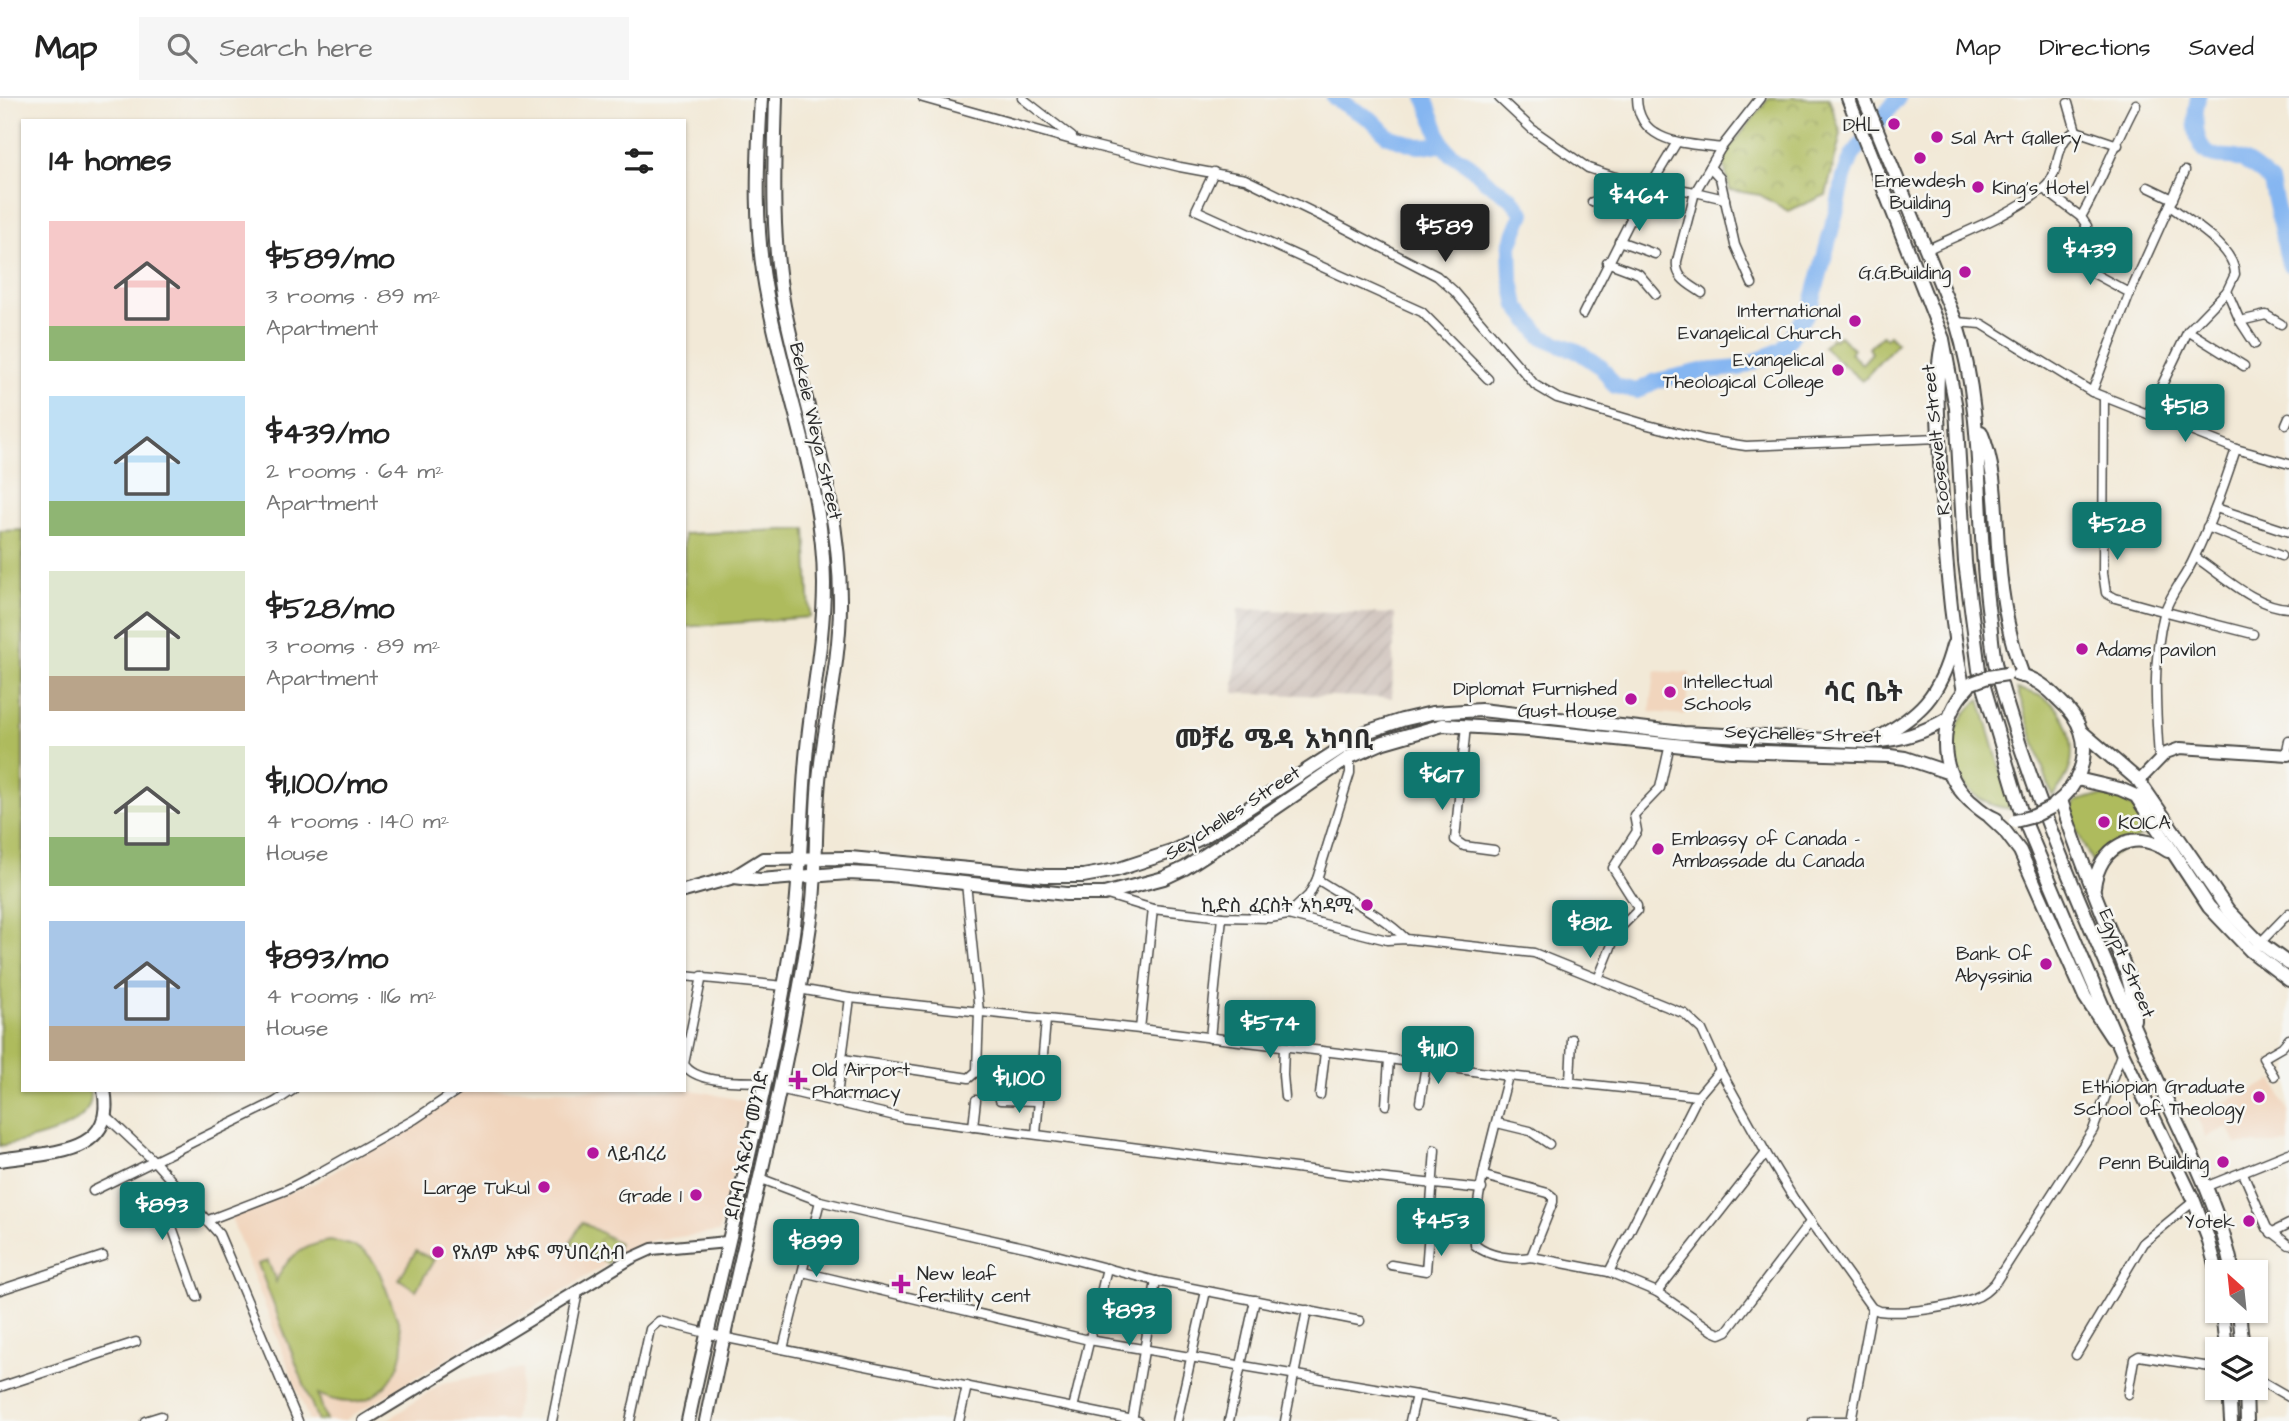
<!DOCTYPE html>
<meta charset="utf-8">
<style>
:root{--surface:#fff;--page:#f6f6f6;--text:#222;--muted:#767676;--line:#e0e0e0;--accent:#0f766e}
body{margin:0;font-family:"Architects Daughter","Noto Sans Ethiopic",sans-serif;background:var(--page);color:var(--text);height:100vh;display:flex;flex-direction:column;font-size:26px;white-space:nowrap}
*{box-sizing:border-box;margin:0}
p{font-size:23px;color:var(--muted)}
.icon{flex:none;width:38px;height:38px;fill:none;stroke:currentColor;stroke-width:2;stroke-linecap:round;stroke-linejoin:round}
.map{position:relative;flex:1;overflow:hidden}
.drawer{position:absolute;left:21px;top:21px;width:665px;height:973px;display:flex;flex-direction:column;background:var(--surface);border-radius:0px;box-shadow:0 2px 5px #0004}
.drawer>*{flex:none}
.needle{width:46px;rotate:333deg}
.controls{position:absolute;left:2205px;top:1162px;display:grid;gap:14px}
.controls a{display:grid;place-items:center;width:63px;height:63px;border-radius:0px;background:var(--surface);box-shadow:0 2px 5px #0004;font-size:35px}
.price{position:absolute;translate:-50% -60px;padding:0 16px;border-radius:7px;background:var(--accent);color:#fff;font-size:23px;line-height:46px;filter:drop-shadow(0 2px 4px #0008)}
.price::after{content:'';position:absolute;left:50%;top:42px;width:21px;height:16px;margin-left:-10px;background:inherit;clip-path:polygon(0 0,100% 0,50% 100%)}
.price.selected{background:#222;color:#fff}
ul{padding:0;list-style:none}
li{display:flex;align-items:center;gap:21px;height:175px;padding:0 28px}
li span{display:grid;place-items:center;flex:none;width:196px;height:140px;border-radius:0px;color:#555}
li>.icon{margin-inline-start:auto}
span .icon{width:84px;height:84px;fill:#fffc;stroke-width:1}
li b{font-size:30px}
h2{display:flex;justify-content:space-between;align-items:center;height:84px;padding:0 28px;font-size:30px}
header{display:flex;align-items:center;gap:42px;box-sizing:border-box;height:98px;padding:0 35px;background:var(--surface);border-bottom:2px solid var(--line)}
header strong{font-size:33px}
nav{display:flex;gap:38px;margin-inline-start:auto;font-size:24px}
.search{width:490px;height:63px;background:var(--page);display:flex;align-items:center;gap:18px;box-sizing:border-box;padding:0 24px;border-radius:0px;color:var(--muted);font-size:26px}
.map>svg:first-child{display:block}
</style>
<header>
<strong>Map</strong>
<div class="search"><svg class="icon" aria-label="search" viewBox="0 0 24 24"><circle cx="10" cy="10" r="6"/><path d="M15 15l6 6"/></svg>Search here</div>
<nav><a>Map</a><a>Directions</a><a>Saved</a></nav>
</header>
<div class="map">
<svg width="2289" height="1323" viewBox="0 0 2289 1323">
<defs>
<pattern id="industrial-furrows" width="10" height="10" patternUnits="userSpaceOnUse" patternTransform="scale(1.75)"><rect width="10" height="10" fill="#cec1ba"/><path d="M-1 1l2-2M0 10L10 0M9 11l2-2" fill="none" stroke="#b1a6a0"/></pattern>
<pattern id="park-crowns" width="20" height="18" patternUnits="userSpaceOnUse" patternTransform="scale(1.75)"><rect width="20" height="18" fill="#aebb5d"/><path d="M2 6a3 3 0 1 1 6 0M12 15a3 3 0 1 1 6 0" fill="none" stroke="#8e984d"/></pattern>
</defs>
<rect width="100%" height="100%" fill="#f6f6f2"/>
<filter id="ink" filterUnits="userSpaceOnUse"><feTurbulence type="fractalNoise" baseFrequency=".0143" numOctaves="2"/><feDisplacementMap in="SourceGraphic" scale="14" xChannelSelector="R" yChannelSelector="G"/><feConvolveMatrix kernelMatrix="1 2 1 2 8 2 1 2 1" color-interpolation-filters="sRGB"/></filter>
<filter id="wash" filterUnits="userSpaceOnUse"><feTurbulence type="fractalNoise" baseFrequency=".00686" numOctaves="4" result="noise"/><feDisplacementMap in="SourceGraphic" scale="28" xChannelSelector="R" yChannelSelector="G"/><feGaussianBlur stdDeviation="1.57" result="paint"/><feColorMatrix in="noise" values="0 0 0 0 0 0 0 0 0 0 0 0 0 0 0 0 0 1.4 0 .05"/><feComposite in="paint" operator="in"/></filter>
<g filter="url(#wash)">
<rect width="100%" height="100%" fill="#f2e9d7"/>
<g fill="#f1d5bd">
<polygon points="1655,573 1690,575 1685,617 1650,614"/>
<polygon points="2274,982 2289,1015 2289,1046 2236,1046 2228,1029 2206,1039 2196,1017"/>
<polygon points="684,990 749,1004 719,1134 654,1142 608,1166 343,1323 309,1323 230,1117 317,1084 467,992 684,992"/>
<polygon points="524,1270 514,1323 386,1323 442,1285"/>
</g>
<polygon fill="url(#industrial-furrows)" points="1238,511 1395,516 1392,600 1234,595"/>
<g fill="#aebb5d" stroke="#6c7344" stroke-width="2">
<polygon points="1882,237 1886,240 1889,237 1897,245 1862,283 1823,249 1832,240 1834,242 1840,238 1853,251 1850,255 1862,266 1872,255 1869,250"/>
<polygon points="806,431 810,519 684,529 684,436"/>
<path d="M 23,432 L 23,992 L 90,992 C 99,1031 25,1043 0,1048 L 0,433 Z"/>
<path d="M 2017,591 C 2031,594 2046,598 2056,609 C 2062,615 2066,625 2069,633 C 2076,660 2071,678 2052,698 Z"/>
<path d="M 1980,601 L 2012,711 C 1951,706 1930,638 1980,601 Z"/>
<polygon points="2113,698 2133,709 2155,740 2142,737 2095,770 2075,729 2071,712 2076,703 2092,699"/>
<path d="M 329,1143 C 342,1144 354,1147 365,1154 C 377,1164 383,1183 388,1196 C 393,1211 401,1227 403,1242 C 405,1272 380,1305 349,1304 C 337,1304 328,1300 318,1296 L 326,1322 L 318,1323 L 258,1166 L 268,1163 L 276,1184 C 285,1159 304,1147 329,1143 Z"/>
<polygon points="416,1153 434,1162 416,1192 399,1181"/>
</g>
<g fill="url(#park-crowns)" stroke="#6c7344" stroke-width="2">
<polygon points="1769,0 1829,0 1841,36 1826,97 1788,113 1760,97 1730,92 1722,60"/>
<polygon points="582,1124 619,1145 608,1166 570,1145"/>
</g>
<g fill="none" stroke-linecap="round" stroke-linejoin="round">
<g stroke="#85b6f1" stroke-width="16">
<polyline points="1334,0 1372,22 1388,38 1418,48 1443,47 1452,57 1463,62 1487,84 1510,99 1523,115 1510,147 1511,178 1517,208 1542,239 1579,254 1601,269 1615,288 1637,293 1656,283 1701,273 1740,270 1783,251 1811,209 1838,107 1844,79 1852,58 1898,0"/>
<polyline points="1425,0 1443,47"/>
<path d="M 2198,0 C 2194,16 2193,45 2209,56 C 2216,61 2227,57 2235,60 C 2248,64 2262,74 2271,84 L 2289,166"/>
</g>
</g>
</g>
<g filter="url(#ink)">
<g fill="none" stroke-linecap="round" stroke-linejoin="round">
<defs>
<g id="street">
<polyline points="923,0 1079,44 1180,69 1245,81 1327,121 1437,178 1454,193 1535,287 1557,300 1648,327 1706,342 1746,348 1939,340"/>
<polyline points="1022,0 1072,39"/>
<polyline points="1499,0 1532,31 1588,70 1615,79 1695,94 1710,69"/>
<path d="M 1637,0 C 1638,46 1686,45 1721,50"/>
<polyline points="2076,33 2118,47"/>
<polyline points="1214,74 1196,112 1422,214 1488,281"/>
<polyline points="2148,89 2173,101"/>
<polyline points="2044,91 2081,119"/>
<polyline points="1592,104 1633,117"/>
<polyline points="1619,143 1655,156"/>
<path d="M 1926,152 C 1964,134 2009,118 2043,91 C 2064,74 2051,45 2076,33 L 2068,5"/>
<polyline points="1607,164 1639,176 1656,196"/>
<polyline points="1752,186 1735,147 1720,80 1710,69 1721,50 1760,0"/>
<polyline points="2227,193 2240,223 2266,217 2281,226"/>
<path d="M 1702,195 C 1689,186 1675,180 1677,163 L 1695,94 L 1725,101"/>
<path d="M 2130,195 L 2067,161 L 2087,128 L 2081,119 C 2102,83 2116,43 2136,6"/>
<polyline points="1583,216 1633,117 1677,44"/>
<polyline points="2240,223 2255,246"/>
<polyline points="1956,224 1982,226 2092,294 2236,351 2289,366"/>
<polyline points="2188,233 2244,268"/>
<polyline points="2092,294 2130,195 2185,73"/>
<polyline points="2104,299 2103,475 2106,495 2115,500 2151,510 2253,536"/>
<path d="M 2148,316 L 2188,233 L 2227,193 L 2235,176 C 2234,148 2190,124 2170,108"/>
<polyline points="2286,326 2289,319"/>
<polyline points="2216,410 2289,434"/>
<polyline points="2207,429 2281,458"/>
<path d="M 2195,459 C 2222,477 2257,510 2289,510"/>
<polyline points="1466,627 1455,742 1464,748 1494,752"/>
<polyline points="2286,657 2289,643"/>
<path d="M 2159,660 C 2156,613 2152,562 2164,516 C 2169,497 2186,479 2194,460 C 2211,425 2224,388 2236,351"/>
<path d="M 1317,781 C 1347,801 1381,816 1406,841"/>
<path d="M 1104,796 L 1153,811 L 1222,819 L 1270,820 L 1288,817 L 1387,842 L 1406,841 L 1534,855 L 1685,916 L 1702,932 L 1720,972 L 1766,1055 L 1794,1101 L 1872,1210 L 1879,1213 C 1905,1216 1947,1210 1972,1201 C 1982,1198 1988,1192 1995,1185 L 2093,1032 L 2122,954"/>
<polyline points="1288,817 1309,797 1317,781 1350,675 1350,658"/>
<polyline points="2257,848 2289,815"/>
<polyline points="684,878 784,888"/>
<path d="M 702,878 L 684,966 C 696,987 745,983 767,984"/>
<polyline points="1598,881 1618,832 1637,813 1637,808 1613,770 1637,733 1634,717 1660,690 1670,646"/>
<polyline points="799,891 850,900 1140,931 1389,961 1508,978 1698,998 1720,972"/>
<polyline points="1140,931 1153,811"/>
<polyline points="1210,940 1222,819"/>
<polyline points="1284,949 1283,977 1285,999"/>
<polyline points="843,961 969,980 977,973 979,914 966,785"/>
<path d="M 1508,978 C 1496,1026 1473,1100 1475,1147 C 1489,1159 1514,1162 1531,1159 L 1609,1174 L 1657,1194 L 1713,1233 L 1720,1236 L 1727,1233 L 1811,1123"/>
<polyline points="2274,978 2263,960 2282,949 2289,941"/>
<polyline points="1570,983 1572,941"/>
<polyline points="779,991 904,1020 1350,1077 1482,1091"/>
<polyline points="1320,997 1325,954"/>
<polyline points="1000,1002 1039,1003"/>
<polyline points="1420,1004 1426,966"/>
<polyline points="836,1005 850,900"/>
<polyline points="1386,1007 1389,961"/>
<polyline points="106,1018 154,1063 219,1136 298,1323"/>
<polyline points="1497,1025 1530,1033 1549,1046"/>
<polyline points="973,1029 976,1002"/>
<polyline points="1036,1036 1046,922"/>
<polyline points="2243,1075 2267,1130 2289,1147"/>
<polyline points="1484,1078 1548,1095 1553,1099 1553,1104 1531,1159"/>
<polyline points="759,1080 820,1103 866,1114 1029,1150 1156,1183 1360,1223"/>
<polyline points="176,1089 168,1108 170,1123 197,1199"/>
<polyline points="2205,1089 2289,1055"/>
<polyline points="93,1093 275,1004 293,992"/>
<polyline points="206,1123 286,1092 317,1076 415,1021 458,992"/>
<polyline points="2271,1135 2289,1126"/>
<polyline points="1391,1167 1426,1173 1435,1052"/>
<polyline points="803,1174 1089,1242 1416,1297 1555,1323"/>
<polyline points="1609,1174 1698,998"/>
<polyline points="0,1192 103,1158"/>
<polyline points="1657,1194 1766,1055"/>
<polyline points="783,1251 820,1103"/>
<polyline points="2076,1257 2143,1145 2194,1103"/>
<polyline points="2256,1280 2289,1299"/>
<polyline points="0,1289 136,1244"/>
<polyline points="2128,1296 2134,1261 2139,1258 2217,1270"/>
<polyline points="1073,1310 1107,1170"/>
<polyline points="145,1323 161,1318"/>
<polyline points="552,1323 578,1194"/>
<polyline points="630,1323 650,1231 659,1223 722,1239 1138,1323"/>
<polyline points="959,1323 967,1288"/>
<polyline points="1132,1323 1156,1183"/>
<polyline points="1177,1323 1206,1193"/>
<polyline points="1229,1323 1255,1202"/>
<polyline points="1285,1323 1307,1212"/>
<polyline points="1410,1323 1416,1297"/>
<polyline points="1813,1323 1850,1323"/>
<polyline points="1851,1323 1872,1210"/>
</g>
<g id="secondary">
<polyline points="2139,683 2166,655 2180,650 2289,657"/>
<polyline points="364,1323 630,1161 652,1151 727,1144"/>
</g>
<g id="primary">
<polyline points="1848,0 1943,241 1956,310 1965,464 1979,572 2022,717 2122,954 2194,1103 2208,1140 2217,1174"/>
<path d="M 1864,0 L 1956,224 C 1986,319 1975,419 1989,517 C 1992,534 1992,553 1996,569 C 2034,707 2094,838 2151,968 C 2180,1034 2219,1104 2233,1174"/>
<path d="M 1942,246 C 1934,283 1939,326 1940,364 C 1944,441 1949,517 1964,594"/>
<path d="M 1981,334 C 1998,374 1995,419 1999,462 C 2002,502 2009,540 2023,578"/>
<path d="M 2018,577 C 2034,579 2048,590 2059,602 C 2068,610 2077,621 2081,633 C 2090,659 2077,691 2055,706"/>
<path d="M 1969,588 C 1938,620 1936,670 1969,702 C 1977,709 1985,717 1996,721"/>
<polyline points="2082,634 2139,683 2228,812 2260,845 2289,866"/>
<path d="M 1875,642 C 1920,617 1940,598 1953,547"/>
<polyline points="2077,681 2120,691 2136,698 2209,809 2251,853 2289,882"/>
<path d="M 2061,702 C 2072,738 2086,774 2100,809 C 2115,848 2134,878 2134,922"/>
<polyline points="1990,719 2004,732 2020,753 2085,899 2112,940"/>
<polyline points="734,779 760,782 848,775 890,777 1066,796 1104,796 1164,780 1185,770 1239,735 1350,659 1384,644 1443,627 1529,632 1732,653 1890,658 1905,660 1950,675"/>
<path d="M 2094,789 C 2099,749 2133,729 2168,753"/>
<path d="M 684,793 L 734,779 L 763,761 L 850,760 L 1045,778 L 1083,778 L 1116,772 L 1174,753 L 1205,738 L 1366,634 L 1402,622 L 1432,615 L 1481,612 L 1683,635 L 1871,644 C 1901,642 1923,635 1949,620"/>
<path d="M 0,1062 C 46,1054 117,1059 104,992"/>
<polyline points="2222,1213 2226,1251"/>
<polyline points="2239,1213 2243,1251"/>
<polyline points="2229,1290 2231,1323"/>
<polyline points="2246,1290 2247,1323"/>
<path d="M 688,1323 C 722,1160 768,999 793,835 C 801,778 801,717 806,660 C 811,602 824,544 824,486 C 824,389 786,296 768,202 C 754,135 757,68 761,0"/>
<path d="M 706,1323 C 739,1156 786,990 811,821 C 818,772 814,722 820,673 C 826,618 840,562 840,506 C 841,403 804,308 784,208 C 771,139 774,70 776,0"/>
</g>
</defs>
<use href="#street" stroke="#494845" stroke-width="11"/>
<use href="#secondary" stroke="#494845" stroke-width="14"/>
<use href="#primary" stroke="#494845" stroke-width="16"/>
<use href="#street" stroke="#fff" stroke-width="8"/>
<use href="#secondary" stroke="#fff" stroke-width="10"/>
<use href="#primary" stroke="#fff" stroke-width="12"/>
<defs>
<g id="primary-bridge">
<polyline points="1972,585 1988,579 2007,576"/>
<polyline points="2015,723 2034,718 2052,709"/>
</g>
</defs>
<use href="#primary-bridge" stroke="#494845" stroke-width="16" stroke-linecap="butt"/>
<use href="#primary-bridge" stroke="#fff" stroke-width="12"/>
</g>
</g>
<g fill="#b5179e" stroke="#f6f6f2" stroke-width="2.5">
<circle cx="1894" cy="26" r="7"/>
<circle cx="1937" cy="39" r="7"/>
<circle cx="1920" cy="60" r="7"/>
<circle cx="1978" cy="89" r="7"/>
<circle cx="1965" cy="174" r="7"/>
<circle cx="1855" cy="223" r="7"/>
<circle cx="1838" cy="272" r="7"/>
<circle cx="2082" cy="551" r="7"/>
<circle cx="1670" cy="594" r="7"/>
<circle cx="1631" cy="601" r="7"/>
<circle cx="2104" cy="724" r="7"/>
<circle cx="1658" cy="751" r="7"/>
<circle cx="1367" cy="807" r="7"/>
<circle cx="2046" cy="866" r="7"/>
<path d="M794.5 971.5h7v7h7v7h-7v7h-7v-7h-7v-7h7z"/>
<circle cx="2259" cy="999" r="7"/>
<circle cx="593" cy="1055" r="7"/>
<circle cx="2223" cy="1064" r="7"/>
<circle cx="544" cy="1089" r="7"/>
<circle cx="696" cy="1097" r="7"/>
<circle cx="2249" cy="1123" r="7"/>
<circle cx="438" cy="1154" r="7"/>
<path d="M897.5 1175.5h7v7h7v7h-7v7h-7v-7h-7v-7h7z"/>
</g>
<g text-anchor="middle" stroke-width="5" stroke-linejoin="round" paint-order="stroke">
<g font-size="19" fill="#2b2b2b" stroke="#f6f6f2" text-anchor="end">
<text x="1880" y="33">DHL</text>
<text x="1951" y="46" text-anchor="start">Sal Art Gallery</text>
<text x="1920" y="89" text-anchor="middle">Emewdesh<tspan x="1920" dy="22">Building</tspan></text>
<text x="1992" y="96" text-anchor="start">King's Hotel</text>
<text x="1951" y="181">G.G.Building</text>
<text x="1841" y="219">International<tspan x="1841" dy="22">Evangelical Church</tspan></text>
<text x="1824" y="268">Evangelical<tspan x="1824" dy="22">Theological College</tspan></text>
<text x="2096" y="558" text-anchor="start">Adams pavilon</text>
<text x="1684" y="590" text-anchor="start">Intellectual<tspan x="1684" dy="22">Schools</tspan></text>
<text x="1617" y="597">Diplomat Furnished<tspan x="1617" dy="22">Gust House</tspan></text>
<text x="2118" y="731" text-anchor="start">KOICA</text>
<text x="1672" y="747" text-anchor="start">Embassy of Canada -<tspan x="1672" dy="22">Ambassade du Canada</tspan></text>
<text x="1353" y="814">ኪድስ ፈርስት አካዳሚ</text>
<text x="2032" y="862">Bank Of<tspan x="2032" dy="22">Abyssinia</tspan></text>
<text x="812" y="978" text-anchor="start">Old Airport<tspan x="812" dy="22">Pharmacy</tspan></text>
<text x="2245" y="995">Ethiopian Graduate<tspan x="2245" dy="22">School of Theology</tspan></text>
<text x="607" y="1062" text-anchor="start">ላይብረሪ</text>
<text x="2209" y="1071">Penn Building</text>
<text x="530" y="1096">Large Tukul</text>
<text x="682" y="1104">Grade 1</text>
<text x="2235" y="1130">Yotek</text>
<text x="452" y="1161" text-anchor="start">የአለም አቀፍ ማህበረስብ</text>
<text x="917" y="1182" text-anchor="start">New leaf<tspan x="917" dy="22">fertility cent</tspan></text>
</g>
<g font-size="19" fill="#2b2b2b" stroke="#f6f6f2">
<text transform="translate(817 333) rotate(77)" y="7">Bekele Weya Street</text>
<text transform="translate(1935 342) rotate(-96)" y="7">Roosevelt Street</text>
<text transform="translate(1803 635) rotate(2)" y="7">Seychelles Street</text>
<text transform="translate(1232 714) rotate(-33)" y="7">Seychelles Street</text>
<text transform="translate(2128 865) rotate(67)" y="7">Egypt Street</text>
<text transform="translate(746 1047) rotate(-78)" y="7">ደቡብ አፍሪካ መንገድ</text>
</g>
<g font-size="26" font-weight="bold" fill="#2b2b2b" stroke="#f6f6f2">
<text x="1863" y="603">ሳር ቤት</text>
<text x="1274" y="650">መቻሬ ሜዳ አካባቢ</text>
</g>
</g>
</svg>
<div class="controls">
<a><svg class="needle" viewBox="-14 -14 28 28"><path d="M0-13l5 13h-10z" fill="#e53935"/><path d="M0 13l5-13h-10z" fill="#767676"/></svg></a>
<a><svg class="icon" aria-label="layers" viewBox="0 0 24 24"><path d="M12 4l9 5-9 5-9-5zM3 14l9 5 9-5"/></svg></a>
</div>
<b class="price" style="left:1639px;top:135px">$464</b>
<b class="price selected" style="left:1445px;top:166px">$589</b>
<b class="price" style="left:2090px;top:189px">$439</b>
<b class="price" style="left:2185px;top:346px">$518</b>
<b class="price" style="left:2117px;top:464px">$528</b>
<b class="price" style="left:1442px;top:714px">$617</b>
<b class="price" style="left:1590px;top:862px">$812</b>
<b class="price" style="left:1270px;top:962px">$574</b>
<b class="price" style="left:1438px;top:988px">$1,110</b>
<b class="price" style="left:1019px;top:1017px">$1,100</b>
<b class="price" style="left:162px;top:1144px">$893</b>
<b class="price" style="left:1441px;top:1160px">$453</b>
<b class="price" style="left:816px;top:1181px">$899</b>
<b class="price" style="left:1129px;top:1250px">$893</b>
<section class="drawer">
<h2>14 homes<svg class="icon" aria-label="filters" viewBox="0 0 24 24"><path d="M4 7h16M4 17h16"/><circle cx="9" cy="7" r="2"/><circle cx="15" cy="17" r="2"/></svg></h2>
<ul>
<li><span style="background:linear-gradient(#f6c9c9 75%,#8fb573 0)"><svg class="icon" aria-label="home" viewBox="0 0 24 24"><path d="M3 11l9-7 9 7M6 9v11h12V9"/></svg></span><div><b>$589/mo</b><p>3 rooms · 89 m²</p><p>Apartment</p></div></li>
<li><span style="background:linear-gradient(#bfe0f5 75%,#8fb573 0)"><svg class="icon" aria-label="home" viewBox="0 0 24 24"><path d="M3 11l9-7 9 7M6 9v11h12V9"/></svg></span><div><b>$439/mo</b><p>2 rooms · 64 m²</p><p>Apartment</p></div></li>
<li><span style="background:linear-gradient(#dfe7d0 75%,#b9a48a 0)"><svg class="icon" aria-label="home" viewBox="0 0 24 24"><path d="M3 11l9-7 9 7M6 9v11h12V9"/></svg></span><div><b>$528/mo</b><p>3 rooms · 89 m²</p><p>Apartment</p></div></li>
<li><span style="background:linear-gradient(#dfe7d0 65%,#8fb573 0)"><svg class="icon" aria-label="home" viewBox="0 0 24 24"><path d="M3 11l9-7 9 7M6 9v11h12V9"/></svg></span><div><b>$1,100/mo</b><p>4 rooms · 140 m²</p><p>House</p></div></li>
<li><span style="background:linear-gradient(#a9c7e8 75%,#b9a48a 0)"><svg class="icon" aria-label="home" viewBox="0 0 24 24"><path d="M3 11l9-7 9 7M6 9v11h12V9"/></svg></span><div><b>$893/mo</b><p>4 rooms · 116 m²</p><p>House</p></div></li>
</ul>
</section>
</div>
